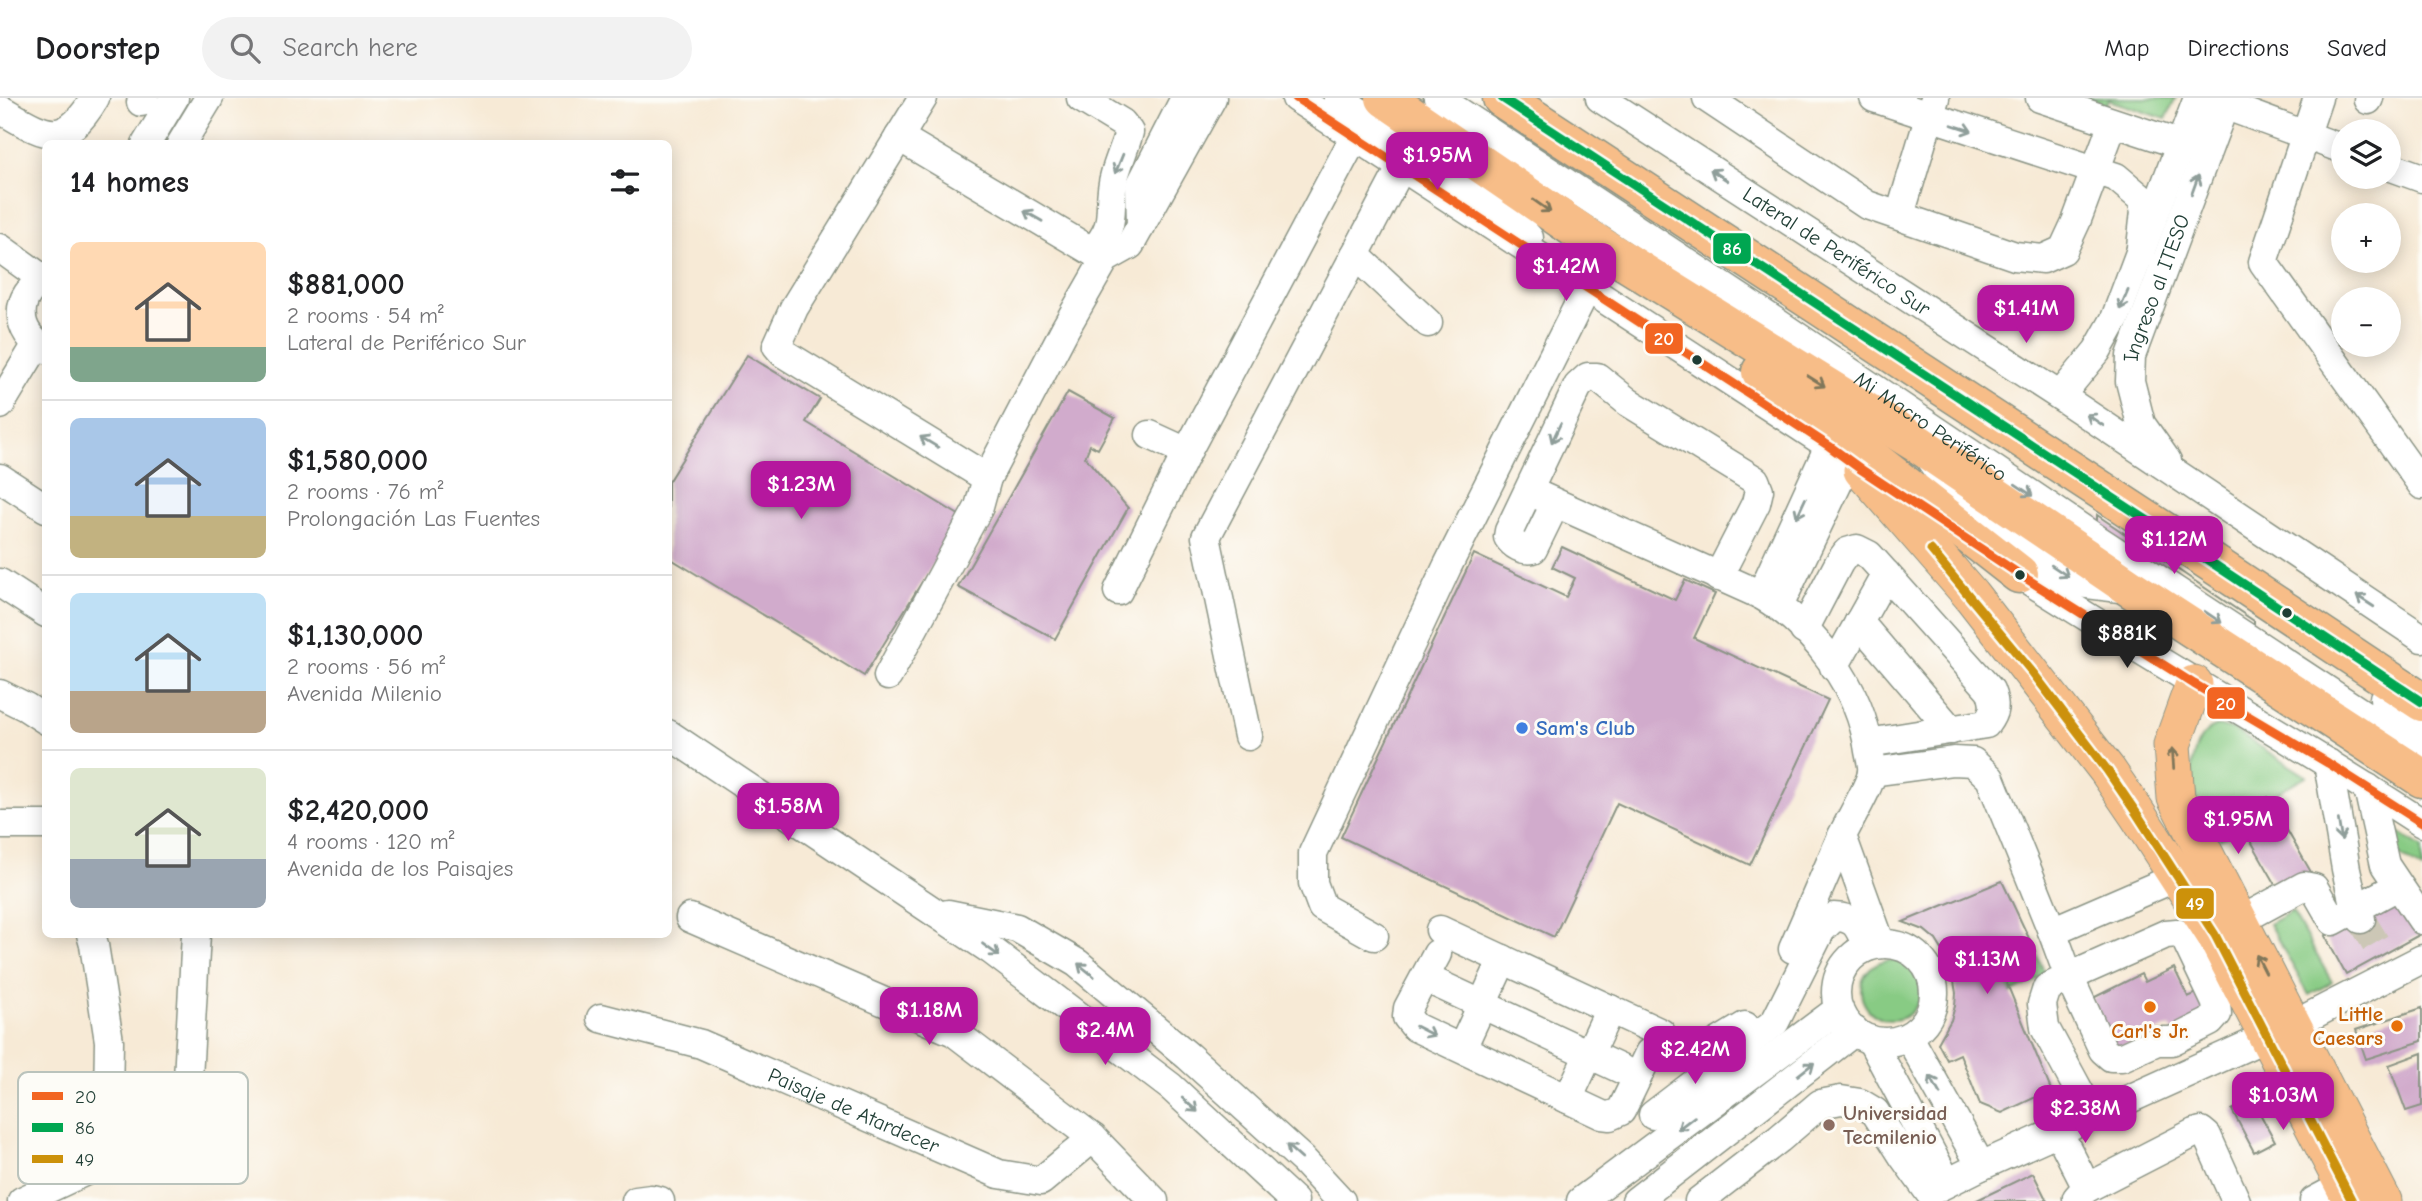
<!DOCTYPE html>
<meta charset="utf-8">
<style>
:root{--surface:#fff;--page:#f2f2f2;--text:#202124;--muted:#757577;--line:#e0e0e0;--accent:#b5179e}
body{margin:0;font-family:"Comic Neue",sans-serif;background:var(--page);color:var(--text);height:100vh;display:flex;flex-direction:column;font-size:26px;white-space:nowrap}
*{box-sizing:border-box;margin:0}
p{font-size:23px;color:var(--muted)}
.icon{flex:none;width:38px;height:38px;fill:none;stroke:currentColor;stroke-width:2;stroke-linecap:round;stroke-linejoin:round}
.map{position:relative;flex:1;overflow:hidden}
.sheet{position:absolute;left:42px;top:42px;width:630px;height:798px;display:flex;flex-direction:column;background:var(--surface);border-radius:10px;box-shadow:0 4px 18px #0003}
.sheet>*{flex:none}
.controls{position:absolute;left:2331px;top:21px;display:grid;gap:14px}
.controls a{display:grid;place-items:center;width:70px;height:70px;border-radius:50%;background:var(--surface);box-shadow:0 4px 18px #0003;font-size:35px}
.price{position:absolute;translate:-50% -60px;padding:0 16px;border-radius:14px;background:var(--accent);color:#fff;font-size:23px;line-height:46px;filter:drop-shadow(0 2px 4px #0008)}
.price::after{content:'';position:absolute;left:50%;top:42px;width:21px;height:16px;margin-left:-10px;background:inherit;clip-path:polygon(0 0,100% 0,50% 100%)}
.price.active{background:#222;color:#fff}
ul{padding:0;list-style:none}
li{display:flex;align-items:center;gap:21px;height:175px;padding:0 28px}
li+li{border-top:2px solid var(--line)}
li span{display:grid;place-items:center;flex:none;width:196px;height:140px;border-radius:10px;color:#555}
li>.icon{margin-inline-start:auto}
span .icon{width:84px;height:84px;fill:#fffc;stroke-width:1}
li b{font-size:30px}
h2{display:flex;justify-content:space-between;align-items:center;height:84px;padding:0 28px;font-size:30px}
header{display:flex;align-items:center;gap:42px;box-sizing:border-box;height:98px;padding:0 35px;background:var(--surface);border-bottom:2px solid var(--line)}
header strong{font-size:33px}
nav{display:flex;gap:38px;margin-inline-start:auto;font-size:24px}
.search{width:490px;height:63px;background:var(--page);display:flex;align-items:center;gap:18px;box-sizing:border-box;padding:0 24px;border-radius:38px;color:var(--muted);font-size:26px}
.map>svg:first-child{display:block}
</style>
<header>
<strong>Doorstep</strong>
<div class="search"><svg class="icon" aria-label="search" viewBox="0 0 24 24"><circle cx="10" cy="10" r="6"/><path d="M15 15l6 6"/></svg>Search here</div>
<nav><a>Map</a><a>Directions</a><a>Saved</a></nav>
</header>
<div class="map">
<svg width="2422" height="1103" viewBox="0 0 2422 1103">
<rect width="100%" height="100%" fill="#fdfcf7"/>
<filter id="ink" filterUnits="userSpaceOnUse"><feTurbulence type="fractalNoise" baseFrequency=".0143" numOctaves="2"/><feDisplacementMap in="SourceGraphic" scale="14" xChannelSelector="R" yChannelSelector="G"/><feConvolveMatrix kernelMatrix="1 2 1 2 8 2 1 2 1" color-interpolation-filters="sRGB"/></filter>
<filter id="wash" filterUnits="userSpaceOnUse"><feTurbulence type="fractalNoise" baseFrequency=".00686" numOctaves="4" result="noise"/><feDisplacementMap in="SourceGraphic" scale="28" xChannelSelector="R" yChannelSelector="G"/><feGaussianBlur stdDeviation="1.57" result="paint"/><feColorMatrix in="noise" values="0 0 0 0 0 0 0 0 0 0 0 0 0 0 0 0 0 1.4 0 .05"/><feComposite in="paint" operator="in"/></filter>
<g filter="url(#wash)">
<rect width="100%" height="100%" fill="#f7ead6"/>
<g fill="#88cb84" stroke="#54845c" stroke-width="2">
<polygon points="2085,0 2176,0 2166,21 2109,2 2106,8"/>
<path d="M 2218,628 L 2234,632 L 2306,678 L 2237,717 L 2244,730 L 2220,741 C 2212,726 2201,711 2195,696 C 2187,673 2193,635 2218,628 Z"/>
<polygon points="2394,732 2422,750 2422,772 2398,756 2390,738"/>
<polygon points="2292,813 2332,884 2309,897 2269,826"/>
<polygon points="2035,853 2046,877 2010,895 2000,869"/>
<circle cx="1891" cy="892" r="30"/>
</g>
<g id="blocks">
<g fill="#d1abcc">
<polygon points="747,257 820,301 806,324 962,419 864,578 668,459 668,384"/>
<polygon points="1068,294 1115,320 1098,351 1090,347 1085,359 1128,410 1055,541 958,489"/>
<polygon points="2097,417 2254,523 2254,540 2097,436"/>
<polygon points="1562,449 1675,502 1685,482 1715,496 1694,540 1828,602 1750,767 1617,705 1554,839 1341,739 1474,456 1566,499 1575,480 1552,469"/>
<polygon points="2268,699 2311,774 2279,792 2236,717"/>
<polygon points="2002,783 2035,853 2000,869 2051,992 2002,1015 1980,1006 1960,956 1947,962 1938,945 1951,922 1955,908 1956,895 1951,866 1936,842 1924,832 1903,824"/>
<polygon points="2398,798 2419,837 2346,877 2325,838"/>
<polygon points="2174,870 2188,899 2197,895 2208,918 2173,934 2170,928 2116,951 2091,901 2141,876 2145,884"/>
<polygon points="2422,910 2422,943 2366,961 2356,932"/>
<polygon points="2422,955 2422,1008 2406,1013 2389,967"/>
<polygon points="2252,1001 2275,1043 2254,1054 2232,1012"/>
<polygon points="2033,1075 2047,1103 1975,1103"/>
</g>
</g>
</g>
<g filter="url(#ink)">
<use href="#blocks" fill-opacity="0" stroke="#8b9485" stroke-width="2"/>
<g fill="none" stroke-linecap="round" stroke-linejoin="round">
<polyline stroke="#ccc7b6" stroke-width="28" stroke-dasharray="28 14" stroke-linecap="butt" points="2361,821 2382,856"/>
<defs>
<g id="minor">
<polyline points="923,0 794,210 777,248 783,255 987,380"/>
<path d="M 1081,0 L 1122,25 L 1129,34 C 1125,49 1119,62 1115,76 C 1105,109 1121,125 1092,153"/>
<polyline points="1296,0 1830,348"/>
<polyline points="1338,0 1496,103 1529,140"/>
<path id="s1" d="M 1438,0 L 1752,208 L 2097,441 L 2422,655"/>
<path id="s2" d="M 1600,0 L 2060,298 L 2422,540"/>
<polyline points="1707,0 1867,107 2015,158 2043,161 2063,152 2076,124 2113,25"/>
<polyline points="1874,0 2116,79 2142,101 2145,113 2140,158"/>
<polyline points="2040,0 2197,52"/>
<polyline points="2318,0 2263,164 2422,387"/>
<polyline points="2208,1 2343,51"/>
<polyline points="2368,2 2369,0"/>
<polyline points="141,4 144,0"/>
<path d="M 0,11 C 45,37 63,53 95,0"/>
<polyline points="899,39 1105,161"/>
<polyline points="146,46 174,0"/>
<polyline points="181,46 209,0"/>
<polyline points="2389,68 2422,80"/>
<polyline points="1900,117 1935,0"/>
<polyline points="1141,128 1140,88 1185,0"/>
<polyline points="0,150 43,181"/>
<polyline points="1355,157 1428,225"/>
<path d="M 46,181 C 13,196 14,235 46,251"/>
<polyline points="2060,298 2097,253 2115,221 2198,0"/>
<polyline points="0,307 37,246"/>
<polyline points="1150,337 1187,354"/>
<polyline points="1930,361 1962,407 2079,485 2128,491"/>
<path id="s3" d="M 2167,363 L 2141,326 L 2130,283 L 2131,258 L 2227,0"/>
<polyline points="0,380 46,410"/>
<path d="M 1529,393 L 1761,497 C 1814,528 1861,591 1869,653 C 1870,659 1873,668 1872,674 C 1871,686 1848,725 1842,738 L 1881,846"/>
<path d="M 1555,406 L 1533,451 C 1523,453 1513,447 1508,439 L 1509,433 L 1578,288 L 1588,279 L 1597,279 L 1628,304 L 1755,382 L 1759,392 L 1756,405 L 1718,479"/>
<path d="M 2002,465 C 2140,555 2284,635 2422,725"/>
<polyline points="0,485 46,515"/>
<polyline points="1118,493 1187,354 1355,38"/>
<polyline points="1761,497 1829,348"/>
<polyline points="1779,508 1849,362"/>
<polyline points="1859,524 1951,632"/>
<path d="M 1804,532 L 1839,465 L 1847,454 L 1857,451 L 1869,457 L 1990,592 C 1996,607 1995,614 1986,626 L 1868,645"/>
<polyline points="1834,569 1886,476"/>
<polyline points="888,578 979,409 987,380 1065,231 1105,161 1130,147 1212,0"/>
<polyline points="0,596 26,609 46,622"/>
<polyline points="2384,600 2422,626"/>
<polyline points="668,636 991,852 1171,989 1294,1103"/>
<polyline points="1248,638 1206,439 1401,70"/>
<polyline points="2328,665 2346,771 2355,811 2361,821"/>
<polyline points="1872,674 1953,663 1973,664 1990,680 2052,833 2069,879 2047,890 2042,906 2045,930 2092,1017"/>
<polyline points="2368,690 2385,767 2422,822"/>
<polyline points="0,727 46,727"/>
<polyline points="948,816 1017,830 1077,865 1188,958 1303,1062 1341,1103"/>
<polyline points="690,820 954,934 1093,1040 1154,1103"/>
<polyline points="1440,832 1661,935"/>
<polyline points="2223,832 2304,788 2314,790 2333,823 2398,788"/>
<polyline points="2052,833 2177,779"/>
<polygon points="2177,835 2185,840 2216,905 2217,916 2210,924 2172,943 2157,943 2122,959 2111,959 2103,952 2069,879 2166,836"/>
<polyline points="91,836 94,847 109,943 107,1063"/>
<polyline points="1374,838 1322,809 1313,785 1313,755 1447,469 1587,190"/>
<circle cx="1885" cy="895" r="49"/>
<polyline points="1793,851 1842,738"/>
<polyline points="1437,856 1408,910 1407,919 1415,929 1602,1017 1610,1018 1621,1013 1649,955"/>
<polyline points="1436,885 1623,972"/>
<path id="s4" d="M 601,920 L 701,946 L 999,1076 L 1041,1083 L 1093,1040"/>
<polyline points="1909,939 1981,1068"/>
<polyline points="1871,942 1947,1084"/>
<polyline points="1678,949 1702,954 1745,928"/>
<polyline points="1462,950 1503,861"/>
<polyline points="1568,1001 1610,911"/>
<path d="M 1653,1017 L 1775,924 L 1821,832 L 1834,819 C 1857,819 1859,830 1867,849"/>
<polyline points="2058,1033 2087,1090"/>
<polyline points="22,1103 107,1063 156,1037 187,998 196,836"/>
<polyline points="636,1103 651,1101 660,1103"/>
<polyline points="1581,1103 1839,911"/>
<polyline points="1636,1103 1855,933"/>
<polyline points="1699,1103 1779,1041 1820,1006 1841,1002 1860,1005 1875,1014 1903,1058 1929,1094 1981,1068 2293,927 2422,861"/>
<polyline points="2078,1103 2077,1100 2085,1091 2192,1036 2201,1033 2207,1038 2236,1103"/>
<polyline points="2314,1103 2344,1087"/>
</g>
<g id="major">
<polyline points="1862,372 1971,497 2107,672 2137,716 2215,837 2352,1103"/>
<polyline points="2194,586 2172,647 2176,700 2383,1103"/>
</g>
<g id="highway">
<polyline points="1385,0 1602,149 1920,347 2132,491 2422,680"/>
<polyline points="1502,0 2191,451 2422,604"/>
<polyline points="1761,274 2019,476"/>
</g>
</defs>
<use href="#minor" stroke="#8b9485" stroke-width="31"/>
<use href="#major" stroke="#8b9485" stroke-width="39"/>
<use href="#highway" stroke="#8b9485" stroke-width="41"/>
<use href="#minor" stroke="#fff" stroke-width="28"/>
<use href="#major" stroke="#f7bd88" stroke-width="37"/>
<use href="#highway" stroke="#f7bd88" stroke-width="38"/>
<defs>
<polyline id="bus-1" points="1296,0 1829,348 1862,372 2019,476 2194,586 2328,665 2422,725"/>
<polyline id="bus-2" points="1502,0 2191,451 2422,604"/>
<polyline id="bus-3" points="1931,452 2033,575 2107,672 2137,716 2215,837 2352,1103"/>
</defs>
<use href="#bus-1" stroke="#fdfcf7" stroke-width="14"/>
<use href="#bus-2" stroke="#fdfcf7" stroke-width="14"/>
<use href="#bus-3" stroke="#fdfcf7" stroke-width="14"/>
<use href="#bus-1" stroke="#f26522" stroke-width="9"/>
<use href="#bus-2" stroke="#00a651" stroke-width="9"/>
<use href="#bus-3" stroke="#cc910a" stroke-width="9"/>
</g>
<defs><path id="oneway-shaft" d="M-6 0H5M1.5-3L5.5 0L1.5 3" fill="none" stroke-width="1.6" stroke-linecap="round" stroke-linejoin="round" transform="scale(1.75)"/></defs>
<g stroke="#8f9e9a">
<use href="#oneway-shaft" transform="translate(1962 30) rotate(18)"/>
<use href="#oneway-shaft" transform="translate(1119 66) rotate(112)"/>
<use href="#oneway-shaft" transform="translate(1719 77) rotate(-147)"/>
<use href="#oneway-shaft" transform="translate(2195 87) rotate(-70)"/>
<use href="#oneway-shaft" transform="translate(1033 118) rotate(-150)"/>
<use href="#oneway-shaft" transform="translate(2124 202) rotate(113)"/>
<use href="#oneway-shaft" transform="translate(2095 322) rotate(-146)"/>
<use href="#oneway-shaft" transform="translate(1556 335) rotate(115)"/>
<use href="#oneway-shaft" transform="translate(929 344) rotate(-149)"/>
<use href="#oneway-shaft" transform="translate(2024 392) rotate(34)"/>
<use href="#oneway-shaft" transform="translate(1801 410) rotate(115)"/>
<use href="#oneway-shaft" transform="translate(2060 473) rotate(34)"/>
<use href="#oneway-shaft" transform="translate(2365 503) rotate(-147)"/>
<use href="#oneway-shaft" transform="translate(2213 519) rotate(34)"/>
<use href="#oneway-shaft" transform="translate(2340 732) rotate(81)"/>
<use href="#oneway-shaft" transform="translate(991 852) rotate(36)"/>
<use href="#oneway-shaft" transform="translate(1086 872) rotate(-141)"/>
<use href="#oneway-shaft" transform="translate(1425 933) rotate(27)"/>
<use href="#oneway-shaft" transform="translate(1806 971) rotate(-38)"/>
<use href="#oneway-shaft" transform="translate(1935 987) rotate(-119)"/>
<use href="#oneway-shaft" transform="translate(1190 1007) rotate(42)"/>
<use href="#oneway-shaft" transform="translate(1686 1025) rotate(143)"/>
<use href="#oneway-shaft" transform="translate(1294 1054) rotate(-138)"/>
</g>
<g stroke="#80775a">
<use href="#oneway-shaft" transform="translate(1542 108) rotate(35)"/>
<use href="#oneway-shaft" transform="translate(1816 283) rotate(32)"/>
<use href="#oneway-shaft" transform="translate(2173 660) rotate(-94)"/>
<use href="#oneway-shaft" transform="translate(2261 866) rotate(-117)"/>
</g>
</g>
<g fill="#1f3d34" stroke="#fdfcf7" stroke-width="2.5">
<circle cx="1697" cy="262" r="6"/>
<circle cx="2020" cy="477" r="6"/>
<circle cx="2287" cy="515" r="6"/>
</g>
<circle fill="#3f7fe0" stroke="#fdfcf7" stroke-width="2.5" cx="1522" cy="630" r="7"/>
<g fill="#e8710a" stroke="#fdfcf7" stroke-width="2.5">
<circle cx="2150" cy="909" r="7"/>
<circle cx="2397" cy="928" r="7"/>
</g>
<circle fill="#8d6e63" stroke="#fdfcf7" stroke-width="2.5" cx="1829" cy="1027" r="7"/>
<g text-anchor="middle" stroke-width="6" stroke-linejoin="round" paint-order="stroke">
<g font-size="21" fill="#1f3d34" stroke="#fdfcf7">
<text dy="7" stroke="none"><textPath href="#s2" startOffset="282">Lateral de Periférico Sur</textPath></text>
<text dy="7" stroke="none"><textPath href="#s3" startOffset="187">Ingreso al ITESO</textPath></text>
<text dy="7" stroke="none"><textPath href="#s1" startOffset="592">Mi Macro Periférico</textPath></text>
<text dy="7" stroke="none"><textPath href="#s4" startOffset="270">Paisaje de Atardecer</textPath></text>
</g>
<g font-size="21" font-weight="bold" fill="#366cbe" stroke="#fdfcf7" text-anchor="start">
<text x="1536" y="637">Sam's Club</text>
</g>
<g font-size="21" font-weight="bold" fill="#c56008" stroke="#fdfcf7" text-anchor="end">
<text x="2383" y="923">Little<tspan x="2383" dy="24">Caesars</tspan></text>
<text x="2150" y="940" text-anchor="middle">Carl's Jr.</text>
</g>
<g font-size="21" font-weight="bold" fill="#785e54" stroke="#fdfcf7" text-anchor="start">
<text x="1843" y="1022">Universidad<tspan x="1843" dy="24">Tecmilenio</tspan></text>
</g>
</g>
<rect x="18" y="974" width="230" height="112" rx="10" fill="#fdfcf7" stroke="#bac3bc" stroke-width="2"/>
<rect x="32" y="994" width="31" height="8" fill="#f26522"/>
<rect x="32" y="1025" width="31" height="9" fill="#00a651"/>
<rect x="32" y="1057" width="31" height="8" fill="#cc910a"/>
<g font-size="19" fill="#1f3d34">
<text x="75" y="1005">20</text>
<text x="75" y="1036">86</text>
<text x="75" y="1068">49</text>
</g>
<g stroke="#fdfcf7" stroke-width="2.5">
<rect x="1712" y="134" width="40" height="33" rx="7" fill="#00a651"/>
<rect x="1644" y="224" width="40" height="33" rx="7" fill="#f26522"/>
<rect x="2206" y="588" width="40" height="34" rx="7" fill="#f26522"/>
<rect x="2175" y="789" width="40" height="33" rx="7" fill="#cc910a"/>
</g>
<g font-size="19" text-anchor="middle" font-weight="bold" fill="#fff">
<text x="1732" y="157">86</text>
<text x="1664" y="247">20</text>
<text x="2226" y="612">20</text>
<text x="2195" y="812">49</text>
</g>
</svg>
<div class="controls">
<a><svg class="icon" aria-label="layers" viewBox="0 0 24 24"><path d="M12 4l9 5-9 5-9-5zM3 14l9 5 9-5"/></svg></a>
<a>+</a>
<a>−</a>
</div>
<b class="price" style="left:1437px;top:94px">$1.95M</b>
<b class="price" style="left:1566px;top:205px">$1.42M</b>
<b class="price" style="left:2026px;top:247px">$1.41M</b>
<b class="price" style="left:801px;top:423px">$1.23M</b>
<b class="price" style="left:2174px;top:478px">$1.12M</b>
<b class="price active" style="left:2127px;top:572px">$881K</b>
<b class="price" style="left:788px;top:745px">$1.58M</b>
<b class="price" style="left:2238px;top:758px">$1.95M</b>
<b class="price" style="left:1987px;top:898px">$1.13M</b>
<b class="price" style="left:929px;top:949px">$1.18M</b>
<b class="price" style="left:1105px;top:969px">$2.4M</b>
<b class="price" style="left:1695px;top:988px">$2.42M</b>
<b class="price" style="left:2283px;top:1034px">$1.03M</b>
<b class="price" style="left:2085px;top:1047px">$2.38M</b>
<section class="sheet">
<h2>14 homes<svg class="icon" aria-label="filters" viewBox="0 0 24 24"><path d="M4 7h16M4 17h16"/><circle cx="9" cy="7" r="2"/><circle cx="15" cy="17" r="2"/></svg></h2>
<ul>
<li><span style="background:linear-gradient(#ffd9b3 75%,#7fa58c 0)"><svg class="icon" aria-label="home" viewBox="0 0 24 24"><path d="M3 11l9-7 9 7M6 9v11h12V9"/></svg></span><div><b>$881,000</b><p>2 rooms · 54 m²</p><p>Lateral de Periférico Sur</p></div></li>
<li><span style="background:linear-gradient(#a9c7e8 70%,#c2b280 0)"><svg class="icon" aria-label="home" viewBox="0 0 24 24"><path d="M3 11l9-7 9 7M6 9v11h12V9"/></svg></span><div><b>$1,580,000</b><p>2 rooms · 76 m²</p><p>Prolongación Las Fuentes</p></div></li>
<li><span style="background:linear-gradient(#bfe0f5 70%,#b9a48a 0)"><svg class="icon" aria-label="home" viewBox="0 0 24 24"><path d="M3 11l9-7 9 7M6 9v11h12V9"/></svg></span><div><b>$1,130,000</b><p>2 rooms · 56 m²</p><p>Avenida Milenio</p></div></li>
<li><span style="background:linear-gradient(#dfe7d0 65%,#9aa5b1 0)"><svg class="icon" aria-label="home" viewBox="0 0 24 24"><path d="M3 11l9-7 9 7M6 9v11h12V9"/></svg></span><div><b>$2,420,000</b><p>4 rooms · 120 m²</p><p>Avenida de los Paisajes</p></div></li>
</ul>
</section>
</div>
